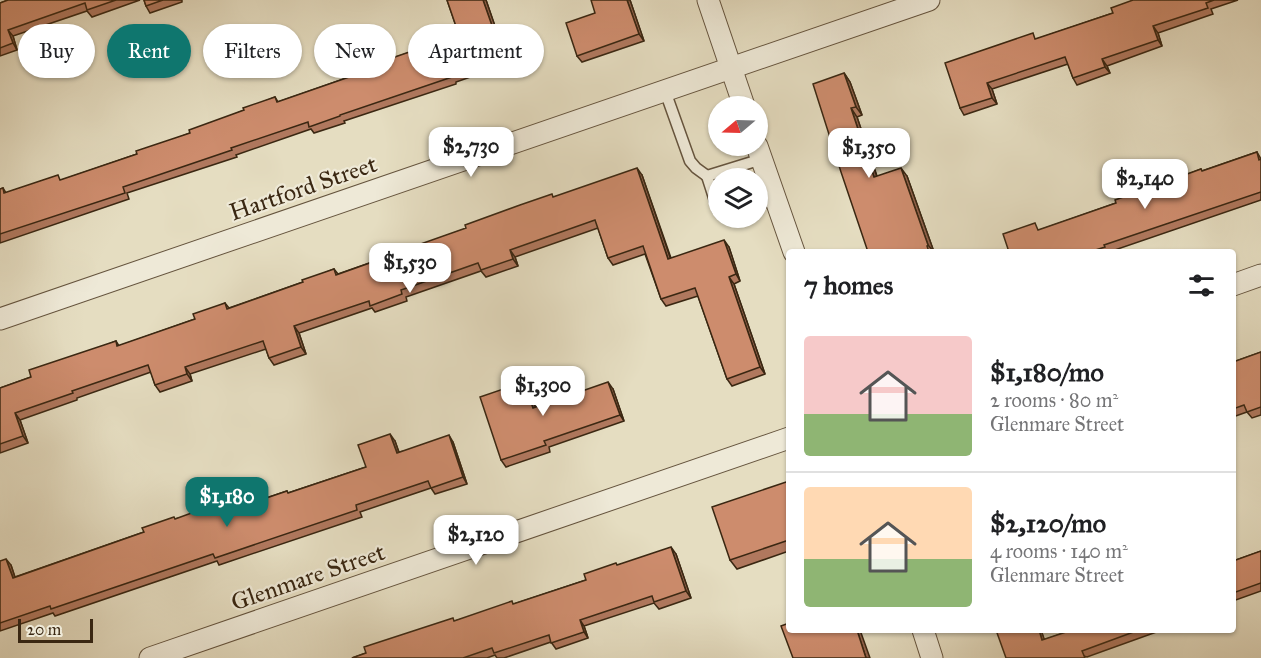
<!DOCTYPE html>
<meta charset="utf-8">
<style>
:root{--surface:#fff;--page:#f6f6f6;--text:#202124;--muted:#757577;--line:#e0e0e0;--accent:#0f766e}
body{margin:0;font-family:"IM FELL Great Primer",serif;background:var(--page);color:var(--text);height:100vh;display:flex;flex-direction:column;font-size:22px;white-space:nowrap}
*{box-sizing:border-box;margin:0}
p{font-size:20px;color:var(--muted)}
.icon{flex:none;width:33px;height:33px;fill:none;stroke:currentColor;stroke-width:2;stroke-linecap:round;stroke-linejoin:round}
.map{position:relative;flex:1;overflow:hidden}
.details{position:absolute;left:786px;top:249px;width:450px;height:384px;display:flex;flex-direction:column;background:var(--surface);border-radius:6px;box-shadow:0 2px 4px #0004}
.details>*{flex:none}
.banner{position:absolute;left:18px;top:24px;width:570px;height:54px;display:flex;gap:12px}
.needle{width:39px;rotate:251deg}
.controls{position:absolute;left:708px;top:96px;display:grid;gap:12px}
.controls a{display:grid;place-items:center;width:60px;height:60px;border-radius:50%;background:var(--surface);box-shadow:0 2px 4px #0004;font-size:30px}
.scale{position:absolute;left:18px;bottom:15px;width:75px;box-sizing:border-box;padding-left:6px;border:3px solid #3a2712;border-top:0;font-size:16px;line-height:21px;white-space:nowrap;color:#3a2712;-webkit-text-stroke:4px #eee9d7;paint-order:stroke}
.price{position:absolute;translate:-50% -51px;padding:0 14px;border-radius:12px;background:#fff;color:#222;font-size:20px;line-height:39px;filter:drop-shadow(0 2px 3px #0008)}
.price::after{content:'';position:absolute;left:50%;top:36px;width:18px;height:14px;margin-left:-9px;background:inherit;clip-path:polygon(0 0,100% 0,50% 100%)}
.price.on{background:var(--accent);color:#fff}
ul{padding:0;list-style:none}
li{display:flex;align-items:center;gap:18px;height:150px;padding:0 18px}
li+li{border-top:2px solid var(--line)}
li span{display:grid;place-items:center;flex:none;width:168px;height:120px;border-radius:6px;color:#555}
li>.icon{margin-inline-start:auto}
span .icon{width:72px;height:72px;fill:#fffc;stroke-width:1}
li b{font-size:26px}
h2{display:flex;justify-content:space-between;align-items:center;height:72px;padding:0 18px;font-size:26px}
.pill{padding:0 21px;border-radius:27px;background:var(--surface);box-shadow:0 2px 4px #0004;font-size:21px;line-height:54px}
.pill.on{background:var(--accent);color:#fff}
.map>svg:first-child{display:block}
</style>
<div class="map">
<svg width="1261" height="658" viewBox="0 0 1261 658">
<rect width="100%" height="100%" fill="#e5ddc1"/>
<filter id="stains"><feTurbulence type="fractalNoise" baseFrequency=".00333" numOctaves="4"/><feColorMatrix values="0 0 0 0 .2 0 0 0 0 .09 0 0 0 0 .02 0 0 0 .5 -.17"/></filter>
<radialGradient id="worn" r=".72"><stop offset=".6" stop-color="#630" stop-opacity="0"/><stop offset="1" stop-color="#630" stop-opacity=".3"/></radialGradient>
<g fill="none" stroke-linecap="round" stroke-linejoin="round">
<defs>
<g id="service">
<polyline points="665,91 690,161 696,168 707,176"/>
<polyline points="758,204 776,199"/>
<polyline points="718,210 707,176 762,159"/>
</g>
<g id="minor">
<polyline points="708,0 744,106"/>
<polyline points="757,146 794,252"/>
<polyline points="1233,285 1261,275"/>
<polyline points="0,319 929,0"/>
<polyline points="923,630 932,658"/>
<polyline points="150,658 789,438"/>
</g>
</defs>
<use href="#service" stroke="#65543e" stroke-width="13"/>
<use href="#minor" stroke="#65543e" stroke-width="23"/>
<use href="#service" stroke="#eee9d7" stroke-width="10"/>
<use href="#minor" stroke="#eee9d7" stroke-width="21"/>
</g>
<g fill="#b0785e" stroke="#3a2712" stroke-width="1.5">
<polygon points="8,0 140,0 92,17 87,11 13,36 17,50 0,56 0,3"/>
<polygon points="144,0 182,0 182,2 150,13 146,6"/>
<polygon points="447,0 486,0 508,64 456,82 456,84 344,121 345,123 314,133 311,129 236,155 237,157 127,193 129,199 0,243 0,189 3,188 6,193 62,180 137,154 190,133 275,97 278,102 355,75 382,48 386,54 388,60 459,35"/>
<polygon points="630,0 644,41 582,62 577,56"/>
<polygon points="1133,0 1238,0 1211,9 1213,14 1158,33 1162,46 1107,66 1110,73 1077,85 1073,78 1068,64 992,89 997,104 964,115 960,108 1037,39 1113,13"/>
<polygon points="844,73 850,82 862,115 857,117 877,176 907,176 934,252 868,252"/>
<polygon points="1257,152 1261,159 1261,200 1109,252 1009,252 1040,230 1116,203 1201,169 1202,171"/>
<polygon points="642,175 671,258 729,247 740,281 734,284 765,374 732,386 727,379 698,296 666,306 661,299 645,254 613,265 608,258 598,228 515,257 518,266 486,277 481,271 406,297 407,301 375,312 372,308 299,333 306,354 274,365 269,358 266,349 190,374 192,381 160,392 155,385 151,372 77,398 77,400 20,420 28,443 0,453 0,388 31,377 116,341 119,346 195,319 225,303 229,308 303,282 334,269 338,274 412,248 554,197"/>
<polygon points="1261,352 1261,415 1252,418 1247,412 1233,417 1233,362"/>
<polygon points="529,388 535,407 613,389 624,421 549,447 550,452 506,467 501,460"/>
<polygon points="395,441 399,452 453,442 467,484 435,494 431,488 360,512 362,517 219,565 217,561 55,616 53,613 0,631 0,561 11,565 15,577 144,532 175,519 235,505 236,508 287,491 288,493 366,467"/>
<polygon points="789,481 789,551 737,569 730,560"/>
<polygon points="1261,551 1261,591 1233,601 1233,561"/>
<polygon points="676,554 691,598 659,609 654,603 584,626 588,638 556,649 551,642 504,658 497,658 495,655 487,658 352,658 455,621 514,604 586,580 618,565"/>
<polygon points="996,630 1041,630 1044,640 1072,630 1162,630 1087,657"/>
</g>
<g fill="#90624c" stroke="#3a2712" stroke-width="1.5">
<polygon points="483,0 486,0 508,64 503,57"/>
<polygon points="627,0 630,0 644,41 639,34"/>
<polygon points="1153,26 1158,33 1162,46 1158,40"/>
<polygon points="8,30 13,36 17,50 13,43"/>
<polygon points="382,48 386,54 391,67 386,60"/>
<polygon points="1102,59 1107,66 1110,73 1105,67"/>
<polygon points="844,73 850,82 862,115 856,107"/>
<polygon points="987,83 992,89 997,104 992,98"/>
<polygon points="851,108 857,117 880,186 874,177"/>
<polygon points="637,168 642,175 673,266 668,259"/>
<polygon points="901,168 907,176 934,252 928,245"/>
<polygon points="724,240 729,247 740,281 736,274"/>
<polygon points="510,250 515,257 518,266 513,259"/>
<polygon points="729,277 734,284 765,374 760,367"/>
<polygon points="294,326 299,333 306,354 301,347"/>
<polygon points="185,367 190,374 192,381 187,374"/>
<polygon points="524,382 529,388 538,415 533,408"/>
<polygon points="608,382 613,389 624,421 620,415"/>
<polygon points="15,413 20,420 28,443 23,436"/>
<polygon points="390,434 395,441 401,459 397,453"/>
<polygon points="449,435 453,442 467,484 463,477"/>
<polygon points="671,547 676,554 691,598 686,591"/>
<polygon points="6,559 11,565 17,584 13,578"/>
<polygon points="580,620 584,626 588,638 584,632"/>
<polygon points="857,630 860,630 870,658 866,658"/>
<polygon points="1039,630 1041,630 1047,647 1042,640"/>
</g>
<g fill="#cd8c6d" stroke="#3a2712" stroke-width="1.5">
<polygon points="8,0 116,0 87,10 85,3 8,30 13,43 0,48 0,3"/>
<polygon points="144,0 163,0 146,6"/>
<polygon points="447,0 483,0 503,57 451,75 452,77 340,115 340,116 309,127 308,122 231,148 232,150 123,187 125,193 0,234 0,189 3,188 4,193 58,175 60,180 137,154 136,151 190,133 189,130 244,110 243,108 275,97 277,102 355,75 350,59 382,48 386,60 459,35"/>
<polygon points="591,0 627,0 639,34 577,56 566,23 595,13"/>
<polygon points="1133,0 1214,0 1206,3 1208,8 1153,26 1158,40 1102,59 1105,67 1073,78 1065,57 987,83 992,98 960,108 945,63 1033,33 1035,39 1113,13 1111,8"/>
<polygon points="844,73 856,107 851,108 874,177 901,168 928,245 927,246 929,252 868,252 841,172 813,84"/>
<polygon points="1257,152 1259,160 1261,159 1261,192 1104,245 1105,247 1089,252 1009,252 1003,234 1035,223 1038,230 1116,203 1115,200 1201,169 1202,171"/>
<polygon points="637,168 668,259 724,240 736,274 729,277 760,367 727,379 695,288 661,299 643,246 608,258 595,220 510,250 513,259 481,270 478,263 401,290 402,294 370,306 369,301 294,326 301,347 269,358 263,341 185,367 187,374 155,385 148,365 72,391 73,393 15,413 23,436 0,444 0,388 31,377 29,370 116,341 117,346 195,319 193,314 225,303 227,309 303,282 302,280 334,269 336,275 412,248 412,247 466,228 465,225 520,205 552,194 553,197"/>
<polygon points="1261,352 1261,407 1247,412 1244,405 1233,409 1233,362"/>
<polygon points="524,382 533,408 608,382 620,415 544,441 546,445 501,460 480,397"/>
<polygon points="390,434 397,453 449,435 463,477 431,488 428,481 356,505 357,510 215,558 213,554 51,609 50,606 0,623 0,561 6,559 13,578 144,532 142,528 174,517 175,519 230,499 234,509 287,491 288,493 366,467 358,445"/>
<polygon points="789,481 789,540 730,560 712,507"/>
<polygon points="671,547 686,591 654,602 652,596 580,620 584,632 551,643 549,635 494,653 492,648 463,658 352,658 366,653 364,647 453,618 454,621 512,601 513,604 586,580 584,574 616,563 617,565"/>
<polygon points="1261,551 1261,583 1233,593 1233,561"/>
<polygon points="789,623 789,630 857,630 866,658 793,658 781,626"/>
<polygon points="996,630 1039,630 1042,640 1072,630 1139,630 1082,651 1085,658 1006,658"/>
</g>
<g text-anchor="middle" stroke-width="4.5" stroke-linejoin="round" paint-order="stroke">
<g font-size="24" fill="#3a2712" stroke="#eee9d7">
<text transform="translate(303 188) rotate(-19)" y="8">Hartford Street</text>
<text transform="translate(308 577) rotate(-19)" y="8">Glenmare Street</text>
</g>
</g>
<rect width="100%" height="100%" filter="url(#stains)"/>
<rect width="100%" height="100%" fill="url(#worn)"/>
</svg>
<div class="controls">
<a><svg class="needle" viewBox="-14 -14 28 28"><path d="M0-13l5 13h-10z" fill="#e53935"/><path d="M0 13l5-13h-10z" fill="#757577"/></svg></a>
<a><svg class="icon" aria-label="layers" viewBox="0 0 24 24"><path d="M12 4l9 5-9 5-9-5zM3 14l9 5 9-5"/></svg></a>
</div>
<div class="scale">20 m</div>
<b class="price" style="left:471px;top:178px">$2,730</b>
<b class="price" style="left:869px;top:179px">$1,350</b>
<b class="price" style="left:1145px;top:210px">$2,140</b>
<b class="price" style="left:410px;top:294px">$1,530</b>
<b class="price" style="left:543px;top:417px">$1,300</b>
<b class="price on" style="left:227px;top:528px">$1,180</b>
<b class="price" style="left:476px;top:566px">$2,120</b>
<div class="banner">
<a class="pill">Buy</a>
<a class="pill on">Rent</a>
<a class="pill">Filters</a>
<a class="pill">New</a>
<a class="pill">Apartment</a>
</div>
<section class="details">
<h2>7 homes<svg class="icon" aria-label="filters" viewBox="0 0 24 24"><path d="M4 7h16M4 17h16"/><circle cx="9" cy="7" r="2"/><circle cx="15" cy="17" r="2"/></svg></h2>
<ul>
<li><span style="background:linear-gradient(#f6c9c9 65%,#8fb573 0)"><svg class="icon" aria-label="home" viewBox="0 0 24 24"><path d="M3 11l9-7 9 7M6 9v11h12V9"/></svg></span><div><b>$1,180/mo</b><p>2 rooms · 80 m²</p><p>Glenmare Street</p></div></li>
<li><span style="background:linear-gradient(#ffd9b3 60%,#8fb573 0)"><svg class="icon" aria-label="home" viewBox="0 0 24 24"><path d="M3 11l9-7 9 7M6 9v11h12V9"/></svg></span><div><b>$2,120/mo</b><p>4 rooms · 140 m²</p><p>Glenmare Street</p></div></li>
</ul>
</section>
</div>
